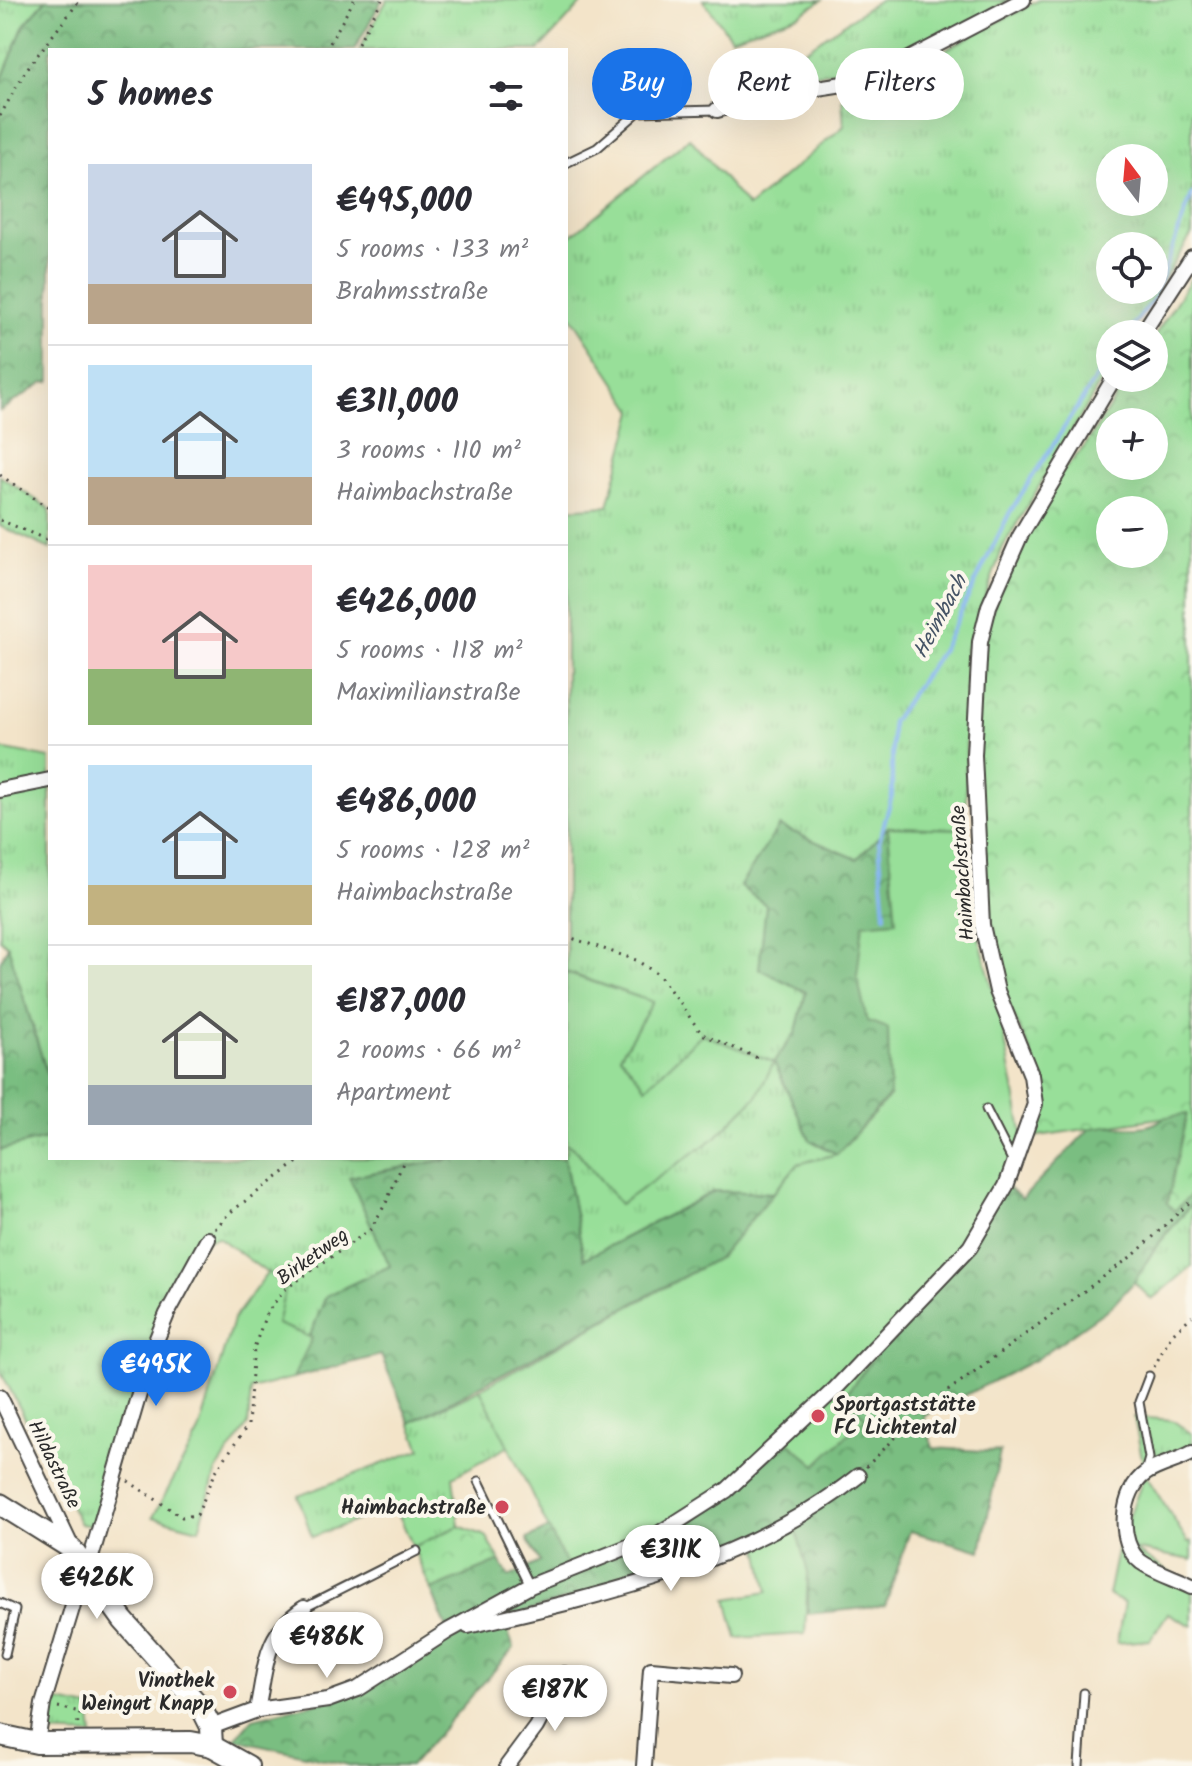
<!DOCTYPE html>
<meta charset="utf-8">
<style>
:root{--surface:#fff;--page:#f7f7f7;--text:#2b2b33;--muted:#7c7c81;--line:#e1e1e2;--accent:#1a73e8}
body{margin:0;font-family:Kalam,sans-serif;background:var(--page);color:var(--text);height:100vh;display:flex;flex-direction:column;font-size:30px;white-space:nowrap}
*{box-sizing:border-box;margin:0}
p{font-size:26px;color:var(--muted)}
.icon{flex:none;width:44px;height:44px;fill:none;stroke:currentColor;stroke-width:2;stroke-linecap:round;stroke-linejoin:round}
.map{position:relative;flex:1;overflow:hidden}
.panel{position:absolute;left:48px;top:48px;width:520px;height:1112px;display:flex;flex-direction:column;background:var(--surface);border-radius:0px;box-shadow:0 8px 32px #0002}
.panel>*{flex:none}
.banner{position:absolute;left:592px;top:48px;width:480px;height:72px;display:flex;gap:16px}
.needle{width:52px;rotate:344deg}
.buttons{position:absolute;left:1096px;top:144px;display:grid;gap:16px}
.buttons a{display:grid;place-items:center;width:72px;height:72px;border-radius:50%;background:var(--surface);box-shadow:0 8px 32px #0002;font-size:40px}
.price{position:absolute;translate:-50% -68px;padding:0 18px;border-radius:28px;background:#fff;color:#222;font-size:26px;line-height:52px;filter:drop-shadow(0 2px 4px #0008)}
.price::after{content:'';position:absolute;left:50%;top:48px;width:24px;height:18px;margin-left:-12px;background:inherit;clip-path:polygon(0 0,100% 0,50% 100%)}
.price.current{background:var(--accent);color:#fff}
ul{padding:0;list-style:none}
li{display:flex;align-items:center;gap:24px;height:200px;padding:0 40px}
li+li{border-top:2px solid var(--line)}
li span{display:grid;place-items:center;flex:none;width:224px;height:160px;border-radius:0px;color:#555}
li>.icon{margin-inline-start:auto}
span .icon{width:96px;height:96px;fill:#fffc;stroke-width:1}
li b{font-size:34px}
h2{display:flex;justify-content:space-between;align-items:center;height:96px;padding:0 40px;font-size:34px}
.pill{padding:0 28px;border-radius:36px;background:var(--surface);box-shadow:0 8px 32px #0002;font-size:28px;line-height:72px}
.pill.current{background:var(--accent);color:#fff}
.map>svg:first-child{display:block}
</style>
<div class="map">
<svg width="1192" height="1766" viewBox="0 0 1192 1766">
<defs>
<pattern id="grass-tufts" width="24" height="20" patternUnits="userSpaceOnUse" patternTransform="scale(2)"><rect width="24" height="20" fill="#98df99"/><path d="M3 7l-1-3M5 7V3M7 7l1-3M15 17l-1-3M17 17v-4M19 17l1-3" fill="none" stroke="#83c084"/></pattern>
<pattern id="forest-crowns" width="20" height="18" patternUnits="userSpaceOnUse" patternTransform="scale(2)"><rect width="20" height="18" fill="#7abe81"/><path d="M2 6a3 3 0 1 1 6 0M12 15a3 3 0 1 1 6 0" fill="none" stroke="#649b6a"/></pattern>
<pattern id="park-crowns" width="20" height="18" patternUnits="userSpaceOnUse" patternTransform="scale(2)"><rect width="20" height="18" fill="#98df99"/><path d="M2 6a3 3 0 1 1 6 0M12 15a3 3 0 1 1 6 0" fill="none" stroke="#83c084"/></pattern>
</defs>
<rect width="100%" height="100%" fill="#fbf7ec"/>
<filter id="ink" filterUnits="userSpaceOnUse"><feTurbulence type="fractalNoise" baseFrequency=".0125" numOctaves="2"/><feDisplacementMap in="SourceGraphic" scale="16" xChannelSelector="R" yChannelSelector="G"/><feConvolveMatrix kernelMatrix="1 2 1 2 8 2 1 2 1" color-interpolation-filters="sRGB"/></filter>
<filter id="wash" filterUnits="userSpaceOnUse"><feTurbulence type="fractalNoise" baseFrequency=".006" numOctaves="4" result="noise"/><feDisplacementMap in="SourceGraphic" scale="32" xChannelSelector="R" yChannelSelector="G"/><feGaussianBlur stdDeviation="1.8" result="paint"/><feColorMatrix in="noise" values="0 0 0 0 0 0 0 0 0 0 0 0 0 0 0 0 0 1.4 0 .05"/><feComposite in="paint" operator="in"/></filter>
<g filter="url(#wash)">
<rect width="100%" height="100%" fill="#f3e4c9"/>
<g fill="url(#grass-tufts)" stroke="#628562" stroke-width="2" fill-rule="evenodd">
<polygon points="0,0 46,0 24,25 0,84"/>
<polygon points="387,0 585,0 539,50 359,50"/>
<polygon points="703,0 822,0 799,15 731,38"/>
<polygon points="879,0 1010,0 888,63 756,83"/>
<path d="M 1039,0 L 1192,0 L 1192,234 L 1130,334 L 1110,334 L 1110,367 L 1003,547 L 966,651 L 966,829 L 888,827 L 857,859 L 779,827 L 740,887 L 766,905 L 806,991 L 796,1032 L 810,1140 L 837,1154 L 798,1164 L 773,1193 L 714,1191 L 584,1259 L 564,1158 L 566,1143 L 578,1152 L 620,1204 L 716,1137 L 757,1096 L 646,1088 L 620,1056 L 653,1002 L 566,972 L 566,509 L 608,506 L 634,411 L 566,308 L 566,240 L 690,138 L 748,207 L 844,126 L 842,98 L 926,60 ZM 1110,158 L 1154,158 L 1154,202 L 1110,202 ZM 1110,246 L 1154,246 L 1154,290 L 1110,290 Z"/>
<polygon points="0,476 50,509 50,549 0,526"/>
<polygon points="0,749 50,758 50,1084 8,946 0,939"/>
<polygon points="50,1138 50,1158 456,1158 350,1177 391,1266 326,1296 312,1338 277,1324 285,1286 218,1237 208,1239 168,1289 151,1353 94,1526 80,1524 0,1370 0,1150"/>
<polygon points="1192,1203 1192,1266 1152,1300 1134,1282 1155,1248"/>
<polygon points="480,1389 509,1446 453,1477 459,1526 413,1547 395,1506 312,1537 298,1496 421,1449 410,1423"/>
<polygon points="1134,1417 1172,1420 1192,1434 1192,1453 1145,1474"/>
<polygon points="49,1700 90,1708 93,1735 43,1733"/>
</g>
<g fill="url(#forest-crowns)" stroke="#527456" stroke-width="2">
<polygon points="46,0 382,0 354,50 50,50 50,382 44,382 0,411 0,84 24,25"/>
<polygon points="779,826 857,859 888,827 896,922 888,1028 890,1095 837,1154 810,1140 774,1062 796,1032 806,992 759,969 766,905 740,886"/>
<polygon points="8,946 50,1084 50,1138 0,1150 0,962"/>
<path d="M 1192,1078 L 1192,1203 L 1155,1248 L 1134,1282 L 1112,1306 L 1035,1360 L 924,1416 L 933,1448 L 1000,1452 L 981,1551 L 910,1531 L 885,1606 L 808,1614 L 808,1573 L 755,1535 L 656,1572 L 503,1619 L 514,1648 L 410,1766 L 353,1766 L 235,1739 L 253,1718 L 328,1700 L 448,1631 L 431,1590 L 500,1561 L 509,1577 L 540,1562 L 527,1539 L 549,1528 L 569,1570 L 728,1489 L 790,1443 L 816,1465 L 845,1395 L 1006,1186 L 1022,1199 L 1094,1124 C 1155,1131 1161,1131 1192,1078 Z"/>
<polygon points="456,1158 564,1158 584,1259 715,1191 773,1193 720,1257 410,1423 381,1355 293,1378 326,1296 390,1266 349,1177"/>
</g>
<g fill="url(#park-crowns)" stroke="#628562" stroke-width="2" fill-rule="evenodd">
<path d="M 1192,277 L 1192,1194 L 1174,1211 L 1167,1203 L 1187,1114 L 1032,1137 L 1042,1098 L 1030,1050 L 995,979 L 984,920 L 975,760 L 982,652 L 997,591 L 1042,495 L 1085,446 L 1128,378 L 1154,378 L 1154,337 ZM 1110,422 L 1154,422 L 1154,466 L 1110,466 ZM 1110,510 L 1154,510 L 1154,554 L 1110,554 Z"/>
<polygon points="459,1526 486,1536 500,1561 431,1590 413,1547"/>
</g>
<g fill="#98df99" stroke="#628562" stroke-width="2">
<polygon points="888,827 966,829 979,937 1001,1019 1023,1136 970,1247 883,1345 845,1395 865,1418 816,1465 790,1443 728,1489 655,1536 569,1570 480,1389 720,1257 798,1164 837,1154 890,1096 888,1028 867,1021 857,976 863,924 896,921"/>
<polygon points="566,973 653,1002 620,1056 646,1087 702,1034 774,1062 757,1096 716,1137 620,1204 578,1152 566,1143"/>
<polygon points="268,1272 286,1286 277,1324 312,1338 293,1378 251,1389 248,1425 216,1471 199,1529 153,1517 199,1432 233,1320"/>
<polygon points="1145,1474 1188,1542 1192,1541 1192,1560 1132,1549 1192,1586 1192,1626 1168,1613 1150,1640 1117,1643 1124,1603 1108,1595 1118,1546"/>
<polygon points="792,1515 808,1573 805,1634 737,1638 727,1599 768,1592 757,1539"/>
</g>
<g fill="none" stroke-linecap="round" stroke-linejoin="round">
<g stroke="#85b5f0" stroke-width="4">
<polyline points="1126,334 1154,299 1192,194"/>
<polyline points="885,915 879,841 892,796 892,722 942,650 1010,512 1110,356"/>
</g>
</g>
</g>
<g filter="url(#ink)">
<g fill="none" stroke-linecap="round" stroke-linejoin="round">
<defs>
<g id="lane">
<polyline points="566,163 597,148 638,112 717,110"/>
<polyline points="986,1109 1013,1162"/>
<polyline points="1145,1472 1149,1458 1139,1402 1149,1376"/>
<polyline points="479,1481 530,1586"/>
<polyline points="0,1603 15,1610 5,1654"/>
<polyline points="304,1608 417,1551"/>
<polyline points="1079,1766 1084,1693"/>
</g>
<g id="street">
<polyline points="717,110 766,96 843,84 892,68 1023,0"/>
<polyline points="1142,334 1192,257"/>
<polyline points="0,790 50,780"/>
<polyline points="0,1397 72,1548"/>
<path d="M 1192,1453 C 1178,1461 1160,1464 1146,1473 C 1121,1490 1116,1543 1141,1562 C 1155,1572 1176,1578 1192,1586"/>
<polyline points="87,1571 151,1353 167,1314 208,1239"/>
<path d="M 468,1626 C 603,1595 748,1564 858,1476"/>
<path d="M 257,1710 C 267,1664 263,1636 304,1608"/>
<polyline points="211,1727 257,1710 328,1700 358,1689 448,1631 530,1586 655,1536 727,1490 836,1388 970,1247 1006,1186 1035,1104 1031,1075 997,991 982,925 974,755 980,642 989,606 1020,536 1114,378"/>
<polyline points="37,1743 43,1704 73,1605"/>
<polyline points="507,1766 536,1727 564,1674"/>
<polyline points="644,1766 651,1669 731,1676"/>
</g>
<g id="secondary">
<polyline points="0,1504 72,1549 123,1620 202,1709 211,1727 212,1746"/>
<polyline points="0,1735 37,1743 191,1742 212,1746 248,1766"/>
</g>
</defs>
<use href="#lane" stroke="#494743" stroke-width="11"/>
<use href="#street" stroke="#494743" stroke-width="18"/>
<use href="#secondary" stroke="#494743" stroke-width="24"/>
<g stroke="#494743" stroke-width="3" stroke-dasharray="2 6" stroke-linecap="butt">
<polyline points="326,50 354,0"/>
<polyline points="354,50 382,0"/>
<polyline points="0,116 26,70 80,0"/>
<polyline points="0,475 50,509"/>
<polyline points="0,520 50,541"/>
<polyline points="566,936 636,960 659,975 702,1034 762,1060"/>
<polyline points="215,1229 228,1214 303,1158"/>
<polyline points="1154,1367 1171,1335 1192,1316"/>
<polyline points="866,1467 926,1407 1136,1253 1192,1200"/>
<polyline points="128,1481 182,1517 197,1515 216,1471 248,1425 254,1348 266,1314 284,1290 370,1230 386,1203 405,1158"/>
<polyline points="58,1707 80,1712 77,1726"/>
</g>
<use href="#lane" stroke="#fff" stroke-width="7"/>
<use href="#street" stroke="#fff" stroke-width="14"/>
<use href="#secondary" stroke="#fff" stroke-width="20"/>
</g>
</g>
<g fill="#d1495b" stroke="#fbf7ec" stroke-width="3">
<circle cx="818" cy="1416" r="8"/>
<circle cx="502" cy="1507" r="8"/>
<circle cx="230" cy="1692" r="8"/>
</g>
<g text-anchor="middle" stroke-width="8" stroke-linejoin="round" paint-order="stroke">
<g font-size="20" fill="#2b2b2b" stroke="#fbf7ec">
<text transform="translate(962 873) rotate(-94)" y="7">Haimbachstraße</text>
<text transform="translate(312 1256) rotate(-36)" y="7">Birketweg</text>
<text transform="translate(55 1464) rotate(64)" y="7">Hildastraße</text>
</g>
<g font-size="20" font-weight="bold" fill="#2b2b2b" stroke="#fbf7ec" text-anchor="end">
<text x="834" y="1411" text-anchor="start">Sportgaststätte<tspan x="834" dy="23">FC Lichtental</tspan></text>
<text x="486" y="1514">Haimbachstraße</text>
<text x="214" y="1687">Vinothek<tspan x="214" dy="23">Weingut Knapp</tspan></text>
</g>
<g font-size="22" font-style="italic" fill="#465466" stroke="#fbf7ec">
<text transform="translate(939 616) rotate(-62)" y="8">Heimbach</text>
</g>
</g>
</svg>
<div class="buttons">
<a><svg class="needle" viewBox="-14 -14 28 28"><path d="M0-13l5 13h-10z" fill="#e53935"/><path d="M0 13l5-13h-10z" fill="#7c7c81"/></svg></a>
<a><svg class="icon" aria-label="locate" viewBox="0 0 24 24"><circle cx="12" cy="12" r="6"/><path d="M12 2v4M12 18v4M2 12h4M18 12h4"/></svg></a>
<a><svg class="icon" aria-label="layers" viewBox="0 0 24 24"><path d="M12 4l9 5-9 5-9-5zM3 14l9 5 9-5"/></svg></a>
<a>+</a>
<a>−</a>
</div>
<b class="price current" style="left:156px;top:1408px">€495K</b>
<b class="price" style="left:671px;top:1593px">€311K</b>
<b class="price" style="left:97px;top:1621px">€426K</b>
<b class="price" style="left:327px;top:1680px">€486K</b>
<b class="price" style="left:555px;top:1733px">€187K</b>
<div class="banner">
<a class="pill current">Buy</a>
<a class="pill">Rent</a>
<a class="pill">Filters</a>
</div>
<section class="panel">
<h2>5 homes<svg class="icon" aria-label="filters" viewBox="0 0 24 24"><path d="M4 7h16M4 17h16"/><circle cx="9" cy="7" r="2"/><circle cx="15" cy="17" r="2"/></svg></h2>
<ul>
<li><span style="background:linear-gradient(#c9d6e8 75%,#b9a48a 0)"><svg class="icon" aria-label="home" viewBox="0 0 24 24"><path d="M3 11l9-7 9 7M6 9v11h12V9"/></svg></span><div><b>€495,000</b><p>5 rooms · 133 m²</p><p>Brahmsstraße</p></div></li>
<li><span style="background:linear-gradient(#bfe0f5 70%,#b9a48a 0)"><svg class="icon" aria-label="home" viewBox="0 0 24 24"><path d="M3 11l9-7 9 7M6 9v11h12V9"/></svg></span><div><b>€311,000</b><p>3 rooms · 110 m²</p><p>Haimbachstraße</p></div></li>
<li><span style="background:linear-gradient(#f6c9c9 65%,#8fb573 0)"><svg class="icon" aria-label="home" viewBox="0 0 24 24"><path d="M3 11l9-7 9 7M6 9v11h12V9"/></svg></span><div><b>€426,000</b><p>5 rooms · 118 m²</p><p>Maximilianstraße</p></div></li>
<li><span style="background:linear-gradient(#bfe0f5 75%,#c2b280 0)"><svg class="icon" aria-label="home" viewBox="0 0 24 24"><path d="M3 11l9-7 9 7M6 9v11h12V9"/></svg></span><div><b>€486,000</b><p>5 rooms · 128 m²</p><p>Haimbachstraße</p></div></li>
<li><span style="background:linear-gradient(#dfe7d0 75%,#9aa5b1 0)"><svg class="icon" aria-label="home" viewBox="0 0 24 24"><path d="M3 11l9-7 9 7M6 9v11h12V9"/></svg></span><div><b>€187,000</b><p>2 rooms · 66 m²</p><p>Apartment</p></div></li>
</ul>
</section>
</div>
